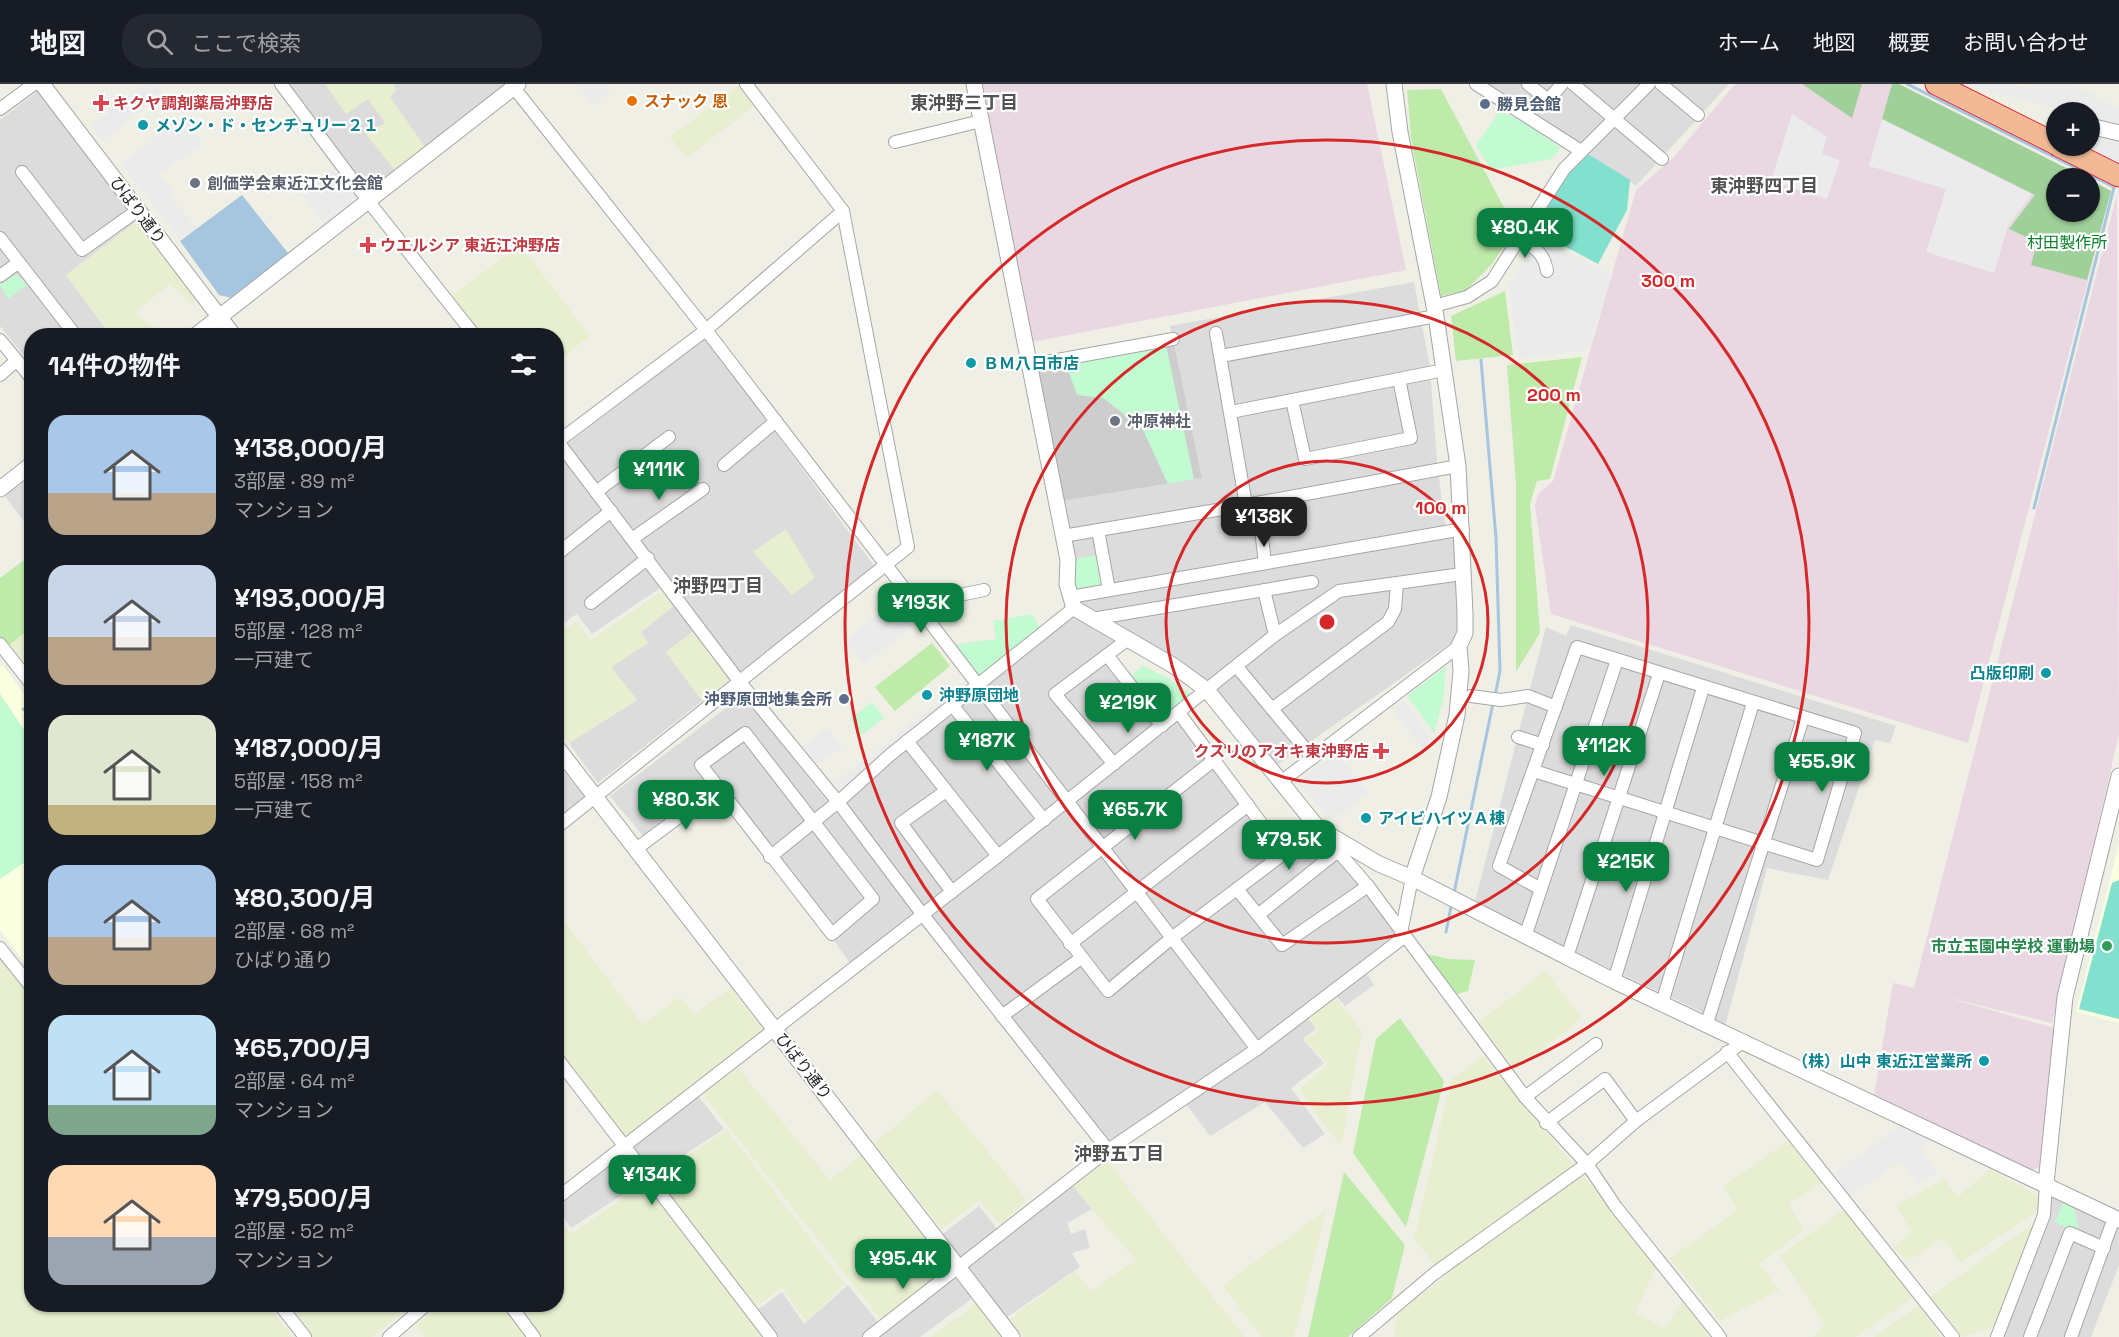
<!DOCTYPE html>
<html lang="ja">
<meta charset="utf-8">
<style>
:root{--surface:#171b24;--page:#242831;--text:#f1f3f6;--muted:#9ea1a6;--line:#363941;--accent:#0b8043}
body{margin:0;font-family:"Space Grotesk","Noto Sans JP",sans-serif;background:var(--page);color:var(--text);height:100vh;display:flex;flex-direction:column;font-size:22px;white-space:nowrap}
*{box-sizing:border-box;margin:0}
p{font-size:20px;color:var(--muted)}
.icon{flex:none;width:33px;height:33px;fill:none;stroke:currentColor;stroke-width:2;stroke-linecap:round;stroke-linejoin:round}
.map{position:relative;flex:1;overflow:hidden}
.drawer{position:absolute;left:24px;top:244px;width:540px;height:984px;display:flex;flex-direction:column;background:var(--surface);border-radius:24px;box-shadow:0 2px 4px #0004}
.drawer>*{flex:none}
.tools{position:absolute;left:2046px;top:18px;display:grid;gap:12px}
.tools a{display:grid;place-items:center;width:54px;height:54px;border-radius:50%;background:var(--surface);box-shadow:0 2px 4px #0004;font-size:30px}
.price{position:absolute;translate:-50% -51px;padding:0 14px;border-radius:12px;background:var(--accent);color:#fff;font-size:20px;line-height:39px;filter:drop-shadow(0 2px 3px #0008)}
.price::after{content:'';position:absolute;left:50%;top:36px;width:18px;height:14px;margin-left:-9px;background:inherit;clip-path:polygon(0 0,100% 0,50% 100%)}
.price.active{background:#222;color:#fff}
ul{padding:0;list-style:none}
li{display:flex;align-items:center;gap:18px;height:150px;padding:0 24px}
li span{display:grid;place-items:center;flex:none;width:168px;height:120px;border-radius:18px;color:#555}
li>.icon{margin-inline-start:auto}
span .icon{width:72px;height:72px;fill:#fffc;stroke-width:1}
li b{font-size:26px}
h2{display:flex;justify-content:space-between;align-items:center;height:72px;padding:0 24px;font-size:26px}
header{display:flex;align-items:center;gap:36px;box-sizing:border-box;height:84px;padding:0 30px;background:var(--surface);border-bottom:2px solid var(--line)}
header strong{font-size:28px}
nav{display:flex;gap:33px;margin-inline-start:auto;font-size:21px}
.search{width:420px;height:54px;background:var(--page);display:flex;align-items:center;gap:15px;box-sizing:border-box;padding:0 21px;border-radius:24px;color:var(--muted);font-size:22px}
.map>svg:first-child{display:block}
</style>
<header>
<strong>地図</strong>
<div class="search"><svg class="icon" aria-label="search" viewBox="0 0 24 24"><circle cx="10" cy="10" r="6"/><path d="M15 15l6 6"/></svg>ここで検索</div>
<nav><a>ホーム</a><a>地図</a><a>概要</a><a>お問い合わせ</a></nav>
</header>
<div class="map">
<svg width="2119" height="1253" viewBox="0 0 2119 1253">
<rect width="100%" height="100%" fill="#f0efe5"/>
<g fill="#dddcdc">
<polygon points="281,0 518,0 369,118"/>
<polygon points="1485,0 1729,0 1636,102"/>
<polygon points="39,6 137,137 66,191 111,252 32,252 31,281 0,242 0,36"/>
<polygon points="1414,198 1430,283 1437,378 1446,447 1463,445 1465,549 1276,682 1207,606 1127,556 1107,571 1162,641 1179,629 1284,770 1318,744 1404,853 1363,884 1374,901 1345,922 1332,908 1305,929 1316,945 1303,955 1324,979 1291,1004 1325,1050 1303,1064 1265,1018 1210,1052 1181,1013 1108,1066 838,718 1074,524 1056,418 1202,394 1170,242"/>
<polygon points="706,254 874,482 739,589 566,361"/>
<polygon points="557,366 660,504 592,550 577,530 557,543"/>
<polygon points="31,392 31,447 5,412"/>
<polygon points="676,520 695,546 666,568 702,617 598,699 569,659 637,616 611,583 648,559 641,548"/>
<polygon points="1571,541 1896,642 1890,659 1875,656 1828,796 1767,784 1725,942 1704,929 1474,821 1546,543 1566,552"/>
<polygon points="743,611 916,829 850,879 728,708 703,700 643,752 610,712"/>
<polygon points="556,678 585,713 557,735 556,735"/>
<polygon points="698,1012 724,1045 571,1144 557,1124"/>
<polygon points="1072,1101 1092,1125 1067,1139 1071,1150 1085,1145 1090,1164 1072,1169 1080,1183 1000,1238 978,1210 920,1253 773,1253 753,1229 782,1208 804,1240 848,1201 882,1243 936,1155 979,1122 1002,1151"/>
<polygon points="2051,1107 2119,1139 2119,1181 2091,1253 1999,1253"/>
</g>
<g fill="#e9d7e2">
<polygon points="981,0 1367,0 1406,186 1032,258"/>
<polygon points="1735,0 1896,0 2056,94 2056,128 2090,128 2090,96 2111,107 1968,659 1551,530 1535,422 1538,410 1553,397 1636,106 1673,74"/>
<polygon points="2117,110 2119,650 2052,939 1941,912 2054,944 2041,1082 2033,1086 1874,1011 1893,899 1914,904"/>
</g>
<g fill="#f9ffdf">
<polygon points="3,581 31,620 31,887 0,846 0,583"/>
<polygon points="2119,760 2119,939 2076,928"/>
</g>
<polygon fill="#cdcdcd" points="1173,255 1202,394 1056,418 1030,281"/>
<g fill="#e7efd0">
<polygon points="325,0 393,0 397,6 390,13 430,70 400,93 366,50 385,39 368,15 346,30"/>
<polygon points="739,1 755,22 686,74 670,53"/>
<polygon points="137,137 198,214 192,220 170,200 135,229 165,252 112,252 66,191"/>
<polygon points="520,161 590,252 557,278 556,252 480,252 450,213"/>
<polygon points="786,445 815,494 792,511 753,468"/>
<polygon points="662,507 676,520 641,548 648,559 611,583 637,616 569,659 557,644 557,551 577,537 590,556"/>
<polygon points="31,544 31,592 8,562"/>
<polygon points="696,546 733,595 702,617 666,568"/>
<polygon points="556,827 642,940 680,913 694,930 731,904 762,946 627,1056 557,965"/>
<polygon points="0,869 31,910 32,1221 268,1221 292,1253 0,1253"/>
<polygon points="1545,887 1582,934 1515,986 1478,939"/>
<polygon points="1333,911 1362,947 1341,1062 1299,1006 1328,980 1305,955 1319,947 1308,930"/>
<polygon points="1483,972 1657,1181 1635,1229 1665,1244 1682,1217 1709,1253 1394,1253 1398,1226 1446,1193 1414,1156 1451,996"/>
<polygon points="738,984 830,1096 862,1070 953,1185 882,1237 702,1009"/>
<polygon points="937,1006 1027,1116 1001,1141 980,1116 941,1145 875,1059"/>
<polygon points="727,1046 845,1200 807,1238 782,1204 755,1224 654,1093"/>
<polygon points="1791,1055 1823,1098 1789,1120 1804,1146 1759,1180 1779,1206 1720,1237 1670,1174 1738,1126 1723,1102"/>
<polygon points="1107,1077 1244,1253 1025,1253 1010,1235 1075,1187 1091,1207 1135,1176 1072,1101"/>
<polygon points="1990,1085 2042,1114 2037,1127 1960,1179 1943,1154 1909,1177 1893,1164 1912,1148 1896,1122 1944,1095 1958,1113"/>
<polygon points="645,1099 763,1253 425,1253 416,1241 440,1221 556,1221 557,1133 571,1150"/>
<polygon points="1845,1125 1914,1213 1855,1253 1813,1253 1825,1242 1780,1171"/>
<polygon points="1326,1126 1294,1253 1261,1253 1223,1201"/>
<polygon points="2034,1139 1996,1242 1963,1253 1930,1213"/>
<polygon points="977,1219 1002,1253 931,1253"/>
<polygon points="286,1221 412,1221 372,1253 312,1253"/>
<polygon points="1919,1221 1941,1253 1874,1253"/>
</g>
<g fill="#beebaa">
<polygon points="1441,5 1515,144 1492,180 1466,206 1441,212 1411,54 1407,6"/>
<polygon points="1505,207 1513,271 1456,277 1451,232"/>
<polygon points="1582,273 1550,395 1537,397 1530,420 1540,549 1516,588 1516,399 1507,281"/>
<polygon points="31,471 31,544 8,562 0,552 0,494"/>
<polygon points="932,559 950,582 895,627 875,603"/>
<polygon points="1424,869 1448,875 1475,876 1468,907 1457,910"/>
<polygon points="1400,934 1444,997 1406,1143 1353,1069 1376,955"/>
<polygon points="1344,1088 1405,1161 1392,1214 1348,1253 1308,1253"/>
</g>
<g fill="#9fd099">
<polygon points="1802,0 1862,0 1852,34"/>
<polygon points="1892,0 1899,0 2086,94 2056,94 2056,128 2090,128 2090,96 2111,107 2087,196 2031,181 2037,158 2009,145 2035,111 1882,35"/>
</g>
<g fill="#c2fad1">
<polygon points="1500,27 1522,37 1561,64 1551,75 1491,86 1476,61"/>
<polygon points="16,190 27,201 8,215 0,201"/>
<polygon points="1165,256 1194,395 1168,400 1142,344 1103,314 1077,311 1064,275"/>
<polygon points="1102,470 1109,506 1070,513 1068,476"/>
<polygon points="1032,530 1043,549 978,600 949,561 996,555 993,537"/>
<polygon points="1143,582 1168,594 1192,611 1161,632 1128,594"/>
<polygon points="1446,582 1443,617 1434,649 1407,612"/>
<polygon points="0,610 31,656 31,774 0,795"/>
<polygon points="872,618 884,634 862,651 850,635"/>
<polygon points="2063,1119 2074,1124 2080,1151 2055,1138"/>
</g>
<g fill="#82e0ce">
<polygon points="1585,68 1630,96 1627,126 1598,180 1536,147 1566,86"/>
<polygon points="2119,796 2119,935 2079,925 2112,799"/>
</g>
<g fill="#ebebeb">
<polygon points="144,0 155,0 163,10 103,57 91,42"/>
<polygon points="577,0 606,0 611,7 593,21"/>
<polygon points="1960,0 2014,0 2027,6 2032,0 2074,0 2119,25 2119,41 2090,33 2090,28 2071,28"/>
<polygon points="1792,30 1827,53 1822,70 1840,76 1827,115 1771,97"/>
<polygon points="182,34 202,60 158,91 173,107 170,112 196,143 179,154 121,79"/>
<polygon points="1882,35 2032,110 2008,142 1994,189 1926,168 1946,105 1869,82"/>
<polygon points="2090,47 2119,54 2119,81 2079,62 2090,62"/>
<polygon points="334,85 357,116 325,141 302,110"/>
<polygon points="1539,153 1612,191 1588,266 1519,275 1508,202"/>
<polygon points="903,512 922,537 864,579 845,556"/>
<polygon points="963,599 970,606 841,706 835,699"/>
<polygon points="1403,615 1433,658 1422,665 1392,623"/>
<polygon points="827,644 843,662 815,682 801,664"/>
<polygon points="1337,669 1369,710 1331,736 1297,698"/>
<polygon points="1902,1041 1931,1053 1920,1066 1937,1088 1919,1101 1901,1076 1850,1113 1834,1090"/>
</g>
<polygon fill="#a5c6de" points="242,111 288,169 232,214 219,211 180,157"/>
<g fill="none" stroke-linecap="round" stroke-linejoin="round">
<g stroke="#a5c6de" stroke-width="3">
<polyline points="1907,0 2114,103 2034,424"/>
<polyline points="1481,276 1496,454 1500,587 1495,612"/>
<polyline points="23,625 32,631"/>
<polyline points="1454,809 1493,619"/>
<polyline points="1446,848 1452,818"/>
</g>
<defs>
<g id="minor">
<polyline points="281,0 369,118 475,252"/>
<polyline points="511,0 706,246 1257,965"/>
<polyline points="1476,0 1581,67"/>
<polyline points="1528,0 1548,16 1562,0"/>
<polyline points="1573,0 1662,75"/>
<polyline points="1661,0 1698,31"/>
<polyline points="0,25 34,0"/>
<polyline points="895,58 981,37"/>
<polyline points="22,88 82,166 138,126"/>
<polyline points="0,154 76,252"/>
<path d="M 1518,155 C 1534,163 1544,168 1547,187"/>
<polyline points="0,192 18,179"/>
<polyline points="1434,222 1467,213 1492,197 1564,85 1649,0"/>
<polyline points="1216,249 1246,421 1458,382"/>
<polyline points="0,256 32,295"/>
<polyline points="1221,272 1436,232"/>
<polyline points="1030,281 1173,255"/>
<polyline points="0,291 16,277"/>
<polyline points="1292,316 1305,375 1411,354 1399,295"/>
<polyline points="1231,328 1444,286"/>
<polyline points="556,355 739,597 838,718 770,773"/>
<polyline points="556,359 706,246 843,127"/>
<polyline points="724,381 776,337"/>
<polyline points="596,408 669,353"/>
<polyline points="1258,420 1265,479"/>
<polyline points="1098,446 1109,506"/>
<polyline points="1063,452 1246,421"/>
<polyline points="632,455 703,405"/>
<polyline points="556,471 611,427"/>
<polyline points="1264,506 1275,551"/>
<polyline points="1070,513 1463,445"/>
<polyline points="591,519 648,474"/>
<polyline points="916,520 984,506"/>
<polyline points="1074,524 890,671 838,718 923,831 1108,1066"/>
<polyline points="1092,535 1312,498"/>
<polyline points="0,560 32,601"/>
<polyline points="1107,571 1162,642"/>
<polyline points="1237,583 1272,625 1388,538 1395,525 1397,500"/>
<polyline points="1471,612 1501,616 1528,612 1556,623"/>
<polyline points="953,622 1044,736"/>
<polyline points="1272,625 1313,674"/>
<polyline points="1179,629 1284,770"/>
<polygon points="745,649 873,815 832,850 701,681"/>
<polyline points="1518,653 1543,661"/>
<polyline points="907,657 998,772"/>
<polyline points="1214,676 1037,815 1108,907 1173,853 1318,744 1368,802 1525,1013 1587,1080 1616,1123 1720,1253"/>
<polyline points="1114,680 1055,610 1127,556"/>
<polyline points="1534,687 1817,776 1855,649 1577,563 1499,782 1541,805"/>
<polyline points="1282,697 1459,562"/>
<polyline points="946,707 901,739 952,808"/>
<polyline points="556,744 908,463 843,127 746,0"/>
<polyline points="636,765 718,704"/>
<polyline points="1237,805 1282,861 1368,802"/>
<polyline points="1258,831 1338,767"/>
<polyline points="1401,849 1412,794"/>
<polyline points="1525,853 1617,576"/>
<polyline points="1070,860 1248,721"/>
<polyline points="0,864 32,904"/>
<polyline points="1567,873 1659,590"/>
<polyline points="1614,897 1703,604"/>
<polyline points="1662,919 1753,619"/>
<polyline points="1002,932 1081,874"/>
<polyline points="1707,939 1803,634"/>
<polyline points="1727,968 1953,1253"/>
<polyline points="556,973 771,1253"/>
<polyline points="1525,1013 1596,960"/>
<polyline points="1546,1039 1605,995 1636,1037"/>
<polyline points="556,1115 998,772 1275,551 1339,507 1462,490"/>
<polyline points="280,1221 305,1253"/>
<polyline points="510,1221 534,1253"/>
<polyline points="389,1253 426,1221"/>
<polyline points="869,1253 1108,1066 1257,965 1404,853"/>
<polyline points="1359,1253 1435,1189 1587,1080 1636,1037 1744,957"/>
<polyline points="1997,1253 2044,1131 2046,1100"/>
<polyline points="2030,1253 2070,1149 2104,1164"/>
<polyline points="2071,1253 2114,1134"/>
</g>
<g id="tertiary">
<polyline points="42,0 234,252"/>
<polyline points="974,0 1068,476 1067,500 1074,524 1174,582 1207,606 1318,744 1379,780 1412,794 1614,897 2119,1136"/>
<polyline points="1394,0 1400,48 1436,232 1458,382 1465,529 1465,549 1459,562 1461,587 1457,631 1439,713 1412,794"/>
<polyline points="2090,42 2119,49"/>
<polyline points="195,252 518,0"/>
<polyline points="0,405 32,380"/>
<polyline points="556,662 1012,1253"/>
<polyline points="2046,1100 2065,913 2119,692"/>
</g>
<g id="trunk">
<polyline points="1936,0 2056,60"/>
<polyline points="2059,62 2119,92"/>
</g>
</defs>
<use href="#minor" stroke="#a6a6a6" stroke-width="14"/>
<use href="#tertiary" stroke="#a6a6a6" stroke-width="17"/>
<use href="#trunk" stroke="#de223e" stroke-width="23"/>
<use href="#minor" stroke="#fff" stroke-width="12"/>
<use href="#tertiary" stroke="#fff" stroke-width="15"/>
<use href="#trunk" stroke="#f2ba94" stroke-width="21"/>
</g>
<g fill="none" stroke="#d62828" stroke-width="3">
<circle cx="1327" cy="538" r="161"/>
<circle cx="1327" cy="538" r="321"/>
<circle cx="1327" cy="538" r="482"/>
</g>
<circle fill="#e8710a" stroke="#fff" stroke-width="2" cx="632" cy="17" r="6"/>
<g fill="#e0444e" stroke="#fff" stroke-width="2">
<path d="M98 10h6v6h6v6h-6v6h-6v-6h-6v-6h6z"/>
<path d="M365 152h6v6h6v6h-6v6h-6v-6h-6v-6h6z"/>
<path d="M1378 658h6v6h6v6h-6v6h-6v-6h-6v-6h6z"/>
</g>
<g fill="#5c6f8a" stroke="#fff" stroke-width="2">
<circle cx="1485" cy="20" r="6"/>
<circle cx="844" cy="615" r="6"/>
</g>
<g fill="#0f9aa8" stroke="#fff" stroke-width="2">
<circle cx="143" cy="41" r="6"/>
<circle cx="971" cy="279" r="6"/>
<circle cx="2046" cy="589" r="6"/>
<circle cx="927" cy="611" r="6"/>
<circle cx="1366" cy="734" r="6"/>
<circle cx="1984" cy="977" r="6"/>
</g>
<g fill="#6b7280" stroke="#fff" stroke-width="2">
<circle cx="195" cy="99" r="6"/>
<circle cx="1115" cy="337" r="6"/>
</g>
<circle fill="#2e9e5b" stroke="#fff" stroke-width="2" cx="2107" cy="862" r="6"/>
<g text-anchor="middle" stroke-width="4.5" stroke-linejoin="round" paint-order="stroke">
<g font-size="16" font-weight="bold" fill="#c56008" stroke="#fff" text-anchor="start">
<text x="644" y="23">スナック 恩</text>
</g>
<g font-size="16" font-weight="bold" fill="#be3a42" stroke="#fff" text-anchor="start">
<text x="113" y="25">キクヤ調剤薬局沖野店</text>
<text x="380" y="167">ウエルシア 東近江沖野店</text>
<text x="1369" y="673" text-anchor="end">クスリのアオキ東沖野店</text>
</g>
<g font-size="16" font-weight="bold" fill="#4e5e75" stroke="#fff" text-anchor="start">
<text x="1497" y="26">勝見会館</text>
<text x="832" y="621" text-anchor="end">沖野原団地集会所</text>
</g>
<g font-size="16" font-weight="bold" fill="#0d838f" stroke="#fff" text-anchor="start">
<text x="155" y="47">メゾン・ド・センチュリー２１</text>
<text x="983" y="285">ＢＭ八日市店</text>
<text x="2034" y="595" text-anchor="end">凸版印刷</text>
<text x="939" y="617">沖野原団地</text>
<text x="1378" y="740">アイビハイツＡ棟</text>
<text x="1972" y="983" text-anchor="end">（株）山中 東近江営業所</text>
</g>
<g font-size="16" font-weight="bold" fill="#5b616d" stroke="#fff" text-anchor="start">
<text x="207" y="105">創価学会東近江文化会館</text>
<text x="1127" y="343">冲原神社</text>
</g>
<g font-size="16" fill="#1f1f1f" stroke="#fff">
<text transform="translate(138 126) rotate(53)" y="6">ひばり通り</text>
<text transform="translate(804 982) rotate(52)" y="6">ひばり通り</text>
</g>
<g font-size="16" fill="#0a812b" stroke="#fff">
<text x="2067" y="164">村田製作所</text>
</g>
<g font-size="16" font-weight="bold" fill="#27864d" stroke="#fff" text-anchor="end">
<text x="2095" y="868">市立玉園中学校 運動場</text>
</g>
<g font-size="18" font-weight="bold" fill="#525252" stroke="#fff">
<text x="964" y="25">東沖野三丁目</text>
<text x="1764" y="108">東沖野四丁目</text>
<text x="718" y="508">沖野四丁目</text>
<text x="1119" y="1076">沖野五丁目</text>
</g>
</g>
<circle cx="1327" cy="538" r="9" fill="#d62828" stroke="#fff" stroke-width="3"/>
<g font-size="18" text-anchor="middle" font-weight="bold" fill="#d62828" stroke="#fff" stroke-width="4.5" stroke-linejoin="round" paint-order="stroke">
<text x="1668" y="203">300 m</text>
<text x="1554" y="317">200 m</text>
<text x="1441" y="430">100 m</text>
</g>
</svg>
<div class="tools">
<a>+</a>
<a>−</a>
</div>
<b class="price" style="left:1525px;top:175px">¥80.4K</b>
<b class="price" style="left:659px;top:417px">¥111K</b>
<b class="price active" style="left:1264px;top:464px">¥138K</b>
<b class="price" style="left:921px;top:550px">¥193K</b>
<b class="price" style="left:1128px;top:650px">¥219K</b>
<b class="price" style="left:987px;top:688px">¥187K</b>
<b class="price" style="left:1604px;top:693px">¥112K</b>
<b class="price" style="left:1822px;top:709px">¥55.9K</b>
<b class="price" style="left:686px;top:747px">¥80.3K</b>
<b class="price" style="left:1135px;top:757px">¥65.7K</b>
<b class="price" style="left:1289px;top:787px">¥79.5K</b>
<b class="price" style="left:1626px;top:809px">¥215K</b>
<b class="price" style="left:652px;top:1122px">¥134K</b>
<b class="price" style="left:903px;top:1206px">¥95.4K</b>
<section class="drawer">
<h2>14件の物件<svg class="icon" aria-label="filters" viewBox="0 0 24 24"><path d="M4 7h16M4 17h16"/><circle cx="9" cy="7" r="2"/><circle cx="15" cy="17" r="2"/></svg></h2>
<ul>
<li><span style="background:linear-gradient(#a9c7e8 65%,#b9a48a 0)"><svg class="icon" aria-label="home" viewBox="0 0 24 24"><path d="M3 11l9-7 9 7M6 9v11h12V9"/></svg></span><div><b>¥138,000/月</b><p>3部屋 · 89 m²</p><p>マンション</p></div></li>
<li><span style="background:linear-gradient(#c9d6e8 60%,#b9a48a 0)"><svg class="icon" aria-label="home" viewBox="0 0 24 24"><path d="M3 11l9-7 9 7M6 9v11h12V9"/></svg></span><div><b>¥193,000/月</b><p>5部屋 · 128 m²</p><p>一戸建て</p></div></li>
<li><span style="background:linear-gradient(#dfe7d0 75%,#c2b280 0)"><svg class="icon" aria-label="home" viewBox="0 0 24 24"><path d="M3 11l9-7 9 7M6 9v11h12V9"/></svg></span><div><b>¥187,000/月</b><p>5部屋 · 158 m²</p><p>一戸建て</p></div></li>
<li><span style="background:linear-gradient(#a9c7e8 60%,#b9a48a 0)"><svg class="icon" aria-label="home" viewBox="0 0 24 24"><path d="M3 11l9-7 9 7M6 9v11h12V9"/></svg></span><div><b>¥80,300/月</b><p>2部屋 · 68 m²</p><p>ひばり通り</p></div></li>
<li><span style="background:linear-gradient(#bfe0f5 75%,#7fa58c 0)"><svg class="icon" aria-label="home" viewBox="0 0 24 24"><path d="M3 11l9-7 9 7M6 9v11h12V9"/></svg></span><div><b>¥65,700/月</b><p>2部屋 · 64 m²</p><p>マンション</p></div></li>
<li><span style="background:linear-gradient(#ffd9b3 60%,#9aa5b1 0)"><svg class="icon" aria-label="home" viewBox="0 0 24 24"><path d="M3 11l9-7 9 7M6 9v11h12V9"/></svg></span><div><b>¥79,500/月</b><p>2部屋 · 52 m²</p><p>マンション</p></div></li>
</ul>
</section>
</div>
